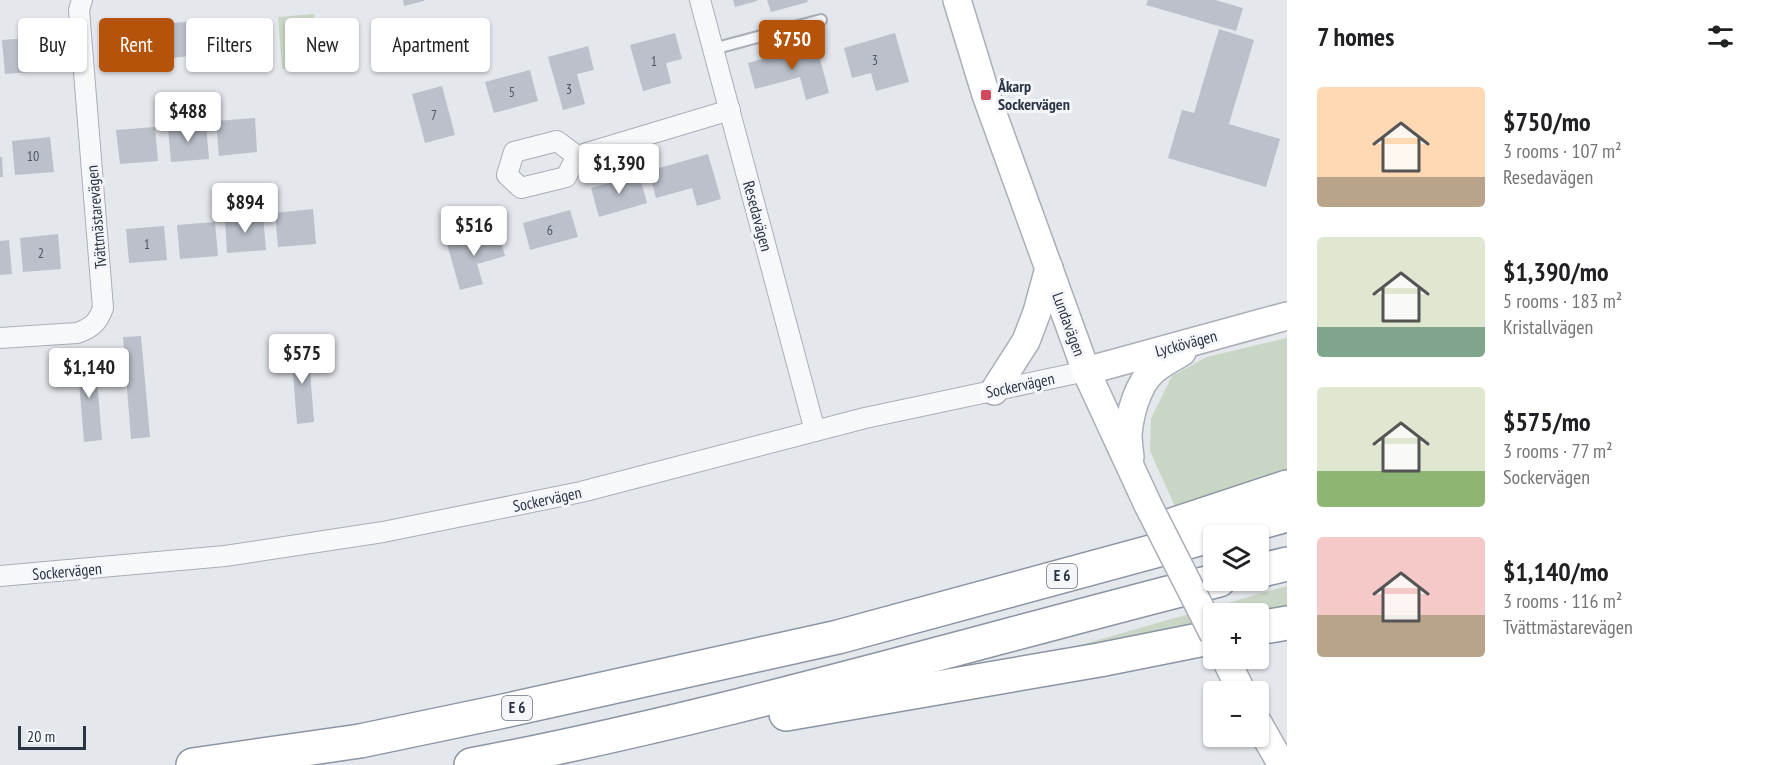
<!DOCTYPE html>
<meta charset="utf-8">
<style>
:root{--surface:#fff;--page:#f6f6f6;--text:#202124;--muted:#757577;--accent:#b45309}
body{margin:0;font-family:"PT Sans Narrow",sans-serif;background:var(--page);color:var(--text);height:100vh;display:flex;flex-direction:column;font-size:22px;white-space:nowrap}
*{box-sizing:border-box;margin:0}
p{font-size:20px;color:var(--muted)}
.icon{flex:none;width:33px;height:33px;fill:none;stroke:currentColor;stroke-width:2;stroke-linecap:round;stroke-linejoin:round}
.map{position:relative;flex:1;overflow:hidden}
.drawer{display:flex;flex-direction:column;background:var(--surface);width:480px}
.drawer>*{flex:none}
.top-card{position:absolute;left:18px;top:18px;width:570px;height:54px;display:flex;gap:12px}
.tools{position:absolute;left:1203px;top:525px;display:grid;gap:12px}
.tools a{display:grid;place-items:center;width:66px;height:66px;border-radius:6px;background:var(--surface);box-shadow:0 2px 4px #0004;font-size:30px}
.scale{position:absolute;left:18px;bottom:15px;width:68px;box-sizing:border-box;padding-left:6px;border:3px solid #2b3445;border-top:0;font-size:16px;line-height:21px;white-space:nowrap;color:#2b3445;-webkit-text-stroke:4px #f4f6f9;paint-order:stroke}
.price{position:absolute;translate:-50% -51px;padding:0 14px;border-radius:6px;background:#fff;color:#222;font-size:20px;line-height:39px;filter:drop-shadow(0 2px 3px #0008)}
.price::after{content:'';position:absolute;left:50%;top:36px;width:18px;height:14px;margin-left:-9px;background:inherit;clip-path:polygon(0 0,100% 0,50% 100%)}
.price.on{background:var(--accent);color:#fff}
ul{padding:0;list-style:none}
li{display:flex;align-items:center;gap:18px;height:150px;padding:0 30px}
li span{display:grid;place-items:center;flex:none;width:168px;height:120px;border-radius:6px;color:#555}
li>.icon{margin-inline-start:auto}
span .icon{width:72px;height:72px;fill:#fffc;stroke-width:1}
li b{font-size:26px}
h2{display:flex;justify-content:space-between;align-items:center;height:72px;padding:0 30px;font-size:26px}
.pill{padding:0 21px;border-radius:6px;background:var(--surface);box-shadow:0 2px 4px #0004;font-size:21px;line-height:54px}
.pill.on{background:var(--accent);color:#fff}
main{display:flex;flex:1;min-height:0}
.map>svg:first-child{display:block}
</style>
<main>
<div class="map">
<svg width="1287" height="765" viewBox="0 0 1287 765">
<rect width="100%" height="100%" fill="#e4e7ec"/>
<g fill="#c9d6c5">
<polygon points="314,14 319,65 282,69 278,17"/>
<polygon points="1287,338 1287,476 1178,513 1150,451 1151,418 1172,376 1207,357"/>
<polygon points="1287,586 1287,609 1258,614 1214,614 1213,623 1028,660"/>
</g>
<g fill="#bbc0ca">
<polygon points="403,0 424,0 424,1 404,6"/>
<polygon points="733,0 757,0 757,1 735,7"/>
<polygon points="767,0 807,0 808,2 771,12"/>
<polygon points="1148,0 1215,0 1243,8 1236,31 1146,5"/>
<polygon points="247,18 250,52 212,56 209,21"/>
<polygon points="197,21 200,55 162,59 159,24"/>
<polygon points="146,26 149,61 111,64 108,30"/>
<polygon points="1219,29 1254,40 1229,124 1280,139 1266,187 1168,158 1182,110 1194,113"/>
<polygon points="675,33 682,59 666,63 671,83 643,91 630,45"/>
<polygon points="895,33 909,82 876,91 871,73 852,78 844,48"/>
<polygon points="40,37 43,71 5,74 2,40"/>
<polygon points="816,44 829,93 806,100 800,77 755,89 748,63"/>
<polygon points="588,46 594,70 577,74 585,104 563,110 548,57"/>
<polygon points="530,70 538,101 494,113 485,82"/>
<polygon points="442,86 455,135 425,143 412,94"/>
<polygon points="255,118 257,152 219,156 216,121"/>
<polygon points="206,124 209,159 171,162 168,127"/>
<polygon points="155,127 158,161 120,164 116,130"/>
<polygon points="50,137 54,172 15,175 12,141"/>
<polygon points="708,154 721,199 697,206 692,188 656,198 649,171"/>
<polygon points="0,157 2,157 3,177 0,177"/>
<polygon points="639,174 647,203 599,217 591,188"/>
<polygon points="313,209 316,244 278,247 275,213"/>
<polygon points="570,210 578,237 530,250 523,223"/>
<polygon points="263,215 266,250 227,253 225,219"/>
<polygon points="215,222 218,256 180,259 177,225"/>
<polygon points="164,226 167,260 129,263 126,229"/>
<polygon points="498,230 505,256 477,264 483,284 460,290 447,244"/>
<polygon points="58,234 61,269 23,272 20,238"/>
<polygon points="9,240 12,274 0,275 0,241"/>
<polygon points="141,336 150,437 131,439 123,337"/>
<polygon points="308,346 314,422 297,424 291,348"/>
<polygon points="95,356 102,440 84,442 77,357"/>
</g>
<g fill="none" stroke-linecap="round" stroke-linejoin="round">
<defs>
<polyline id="lane" points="713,49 821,20"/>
<g id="street">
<polyline points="700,0 815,431"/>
<polyline points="577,156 566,177 521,188 507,175 514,152 557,141 577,156 730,110"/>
<path d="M 0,338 L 77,333 C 92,328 98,322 103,308 L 79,10 L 82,0"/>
<polyline points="0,576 225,556 383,532 581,492 865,418 1086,371"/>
</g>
<g id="secondary">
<polyline points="957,0 986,95 1086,371 1148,505"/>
<polyline points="1086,371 1287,316"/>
<polyline points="994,391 1026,341 1037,312 1049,268"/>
<path d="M 1130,457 C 1129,449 1128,441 1128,434 C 1130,413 1138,383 1154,370 C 1162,363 1173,358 1182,352"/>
<polyline points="1225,658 1242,692"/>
<polyline points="1258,723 1282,765"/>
</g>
<g id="highway">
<polyline points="1169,526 1287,487"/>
<polyline points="1258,571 1287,564"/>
<polyline points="1258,628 1287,623"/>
<polyline points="786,714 1099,660 1214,637"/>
<polyline points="193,765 360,741 499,712 838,637 1287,515"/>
<path d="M 471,765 C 724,717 970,643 1219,580"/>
</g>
</defs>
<use href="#lane" stroke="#a9aeb7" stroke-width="14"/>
<use href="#street" stroke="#a9aeb7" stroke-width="22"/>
<use href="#secondary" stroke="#a9aeb7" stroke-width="30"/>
<use href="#highway" stroke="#8b94a3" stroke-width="36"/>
<use href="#lane" stroke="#f7f8fa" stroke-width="10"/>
<use href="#street" stroke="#f7f8fa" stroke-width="20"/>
<use href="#secondary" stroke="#fff" stroke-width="27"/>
<use href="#highway" stroke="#fff" stroke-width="33"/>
<defs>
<polyline id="secondary-bridge" points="1148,505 1214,635"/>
</defs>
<use href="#secondary-bridge" stroke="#a9aeb7" stroke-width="30" stroke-linecap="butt"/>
<use href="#secondary-bridge" stroke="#fff" stroke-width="27"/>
</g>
<rect fill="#d1495b" stroke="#f4f6f9" stroke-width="2" x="980" y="89" width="12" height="12" rx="3"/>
<g text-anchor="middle" stroke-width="6" stroke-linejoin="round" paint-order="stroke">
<g font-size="14" fill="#4f5766">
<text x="875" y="65">3</text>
<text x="654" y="66">1</text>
<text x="569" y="94">3</text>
<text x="512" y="97">5</text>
<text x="434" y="120">7</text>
<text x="33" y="161">10</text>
<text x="550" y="235">6</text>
<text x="147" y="249">1</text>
<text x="41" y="258">2</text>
</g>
<g fill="#f4f6f9" stroke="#676e7b" stroke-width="1.5">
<rect x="1047" y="564" width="30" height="24" rx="4.5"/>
<rect x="502" y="696" width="30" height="24" rx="4.5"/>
</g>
<g font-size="15" font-weight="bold" fill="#2b3445">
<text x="1062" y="581">E 6</text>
<text x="517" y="713">E 6</text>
</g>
<g font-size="16" font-weight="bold" fill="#2b3445" stroke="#f4f6f9" text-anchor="start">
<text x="998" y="92">Åkarp<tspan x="998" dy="18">Sockervägen</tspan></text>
</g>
<g font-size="16" fill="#2b3445" stroke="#f4f6f9">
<text transform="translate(758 216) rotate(75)" y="6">Resedavägen</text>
<text transform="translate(96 217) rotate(-95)" y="6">Tvättmästarevägen</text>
<text transform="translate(1069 324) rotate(70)" y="6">Lundavägen</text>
<text transform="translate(1186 343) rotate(-15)" y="6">Lyckövägen</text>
<text transform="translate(1020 385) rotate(-12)" y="6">Sockervägen</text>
<text transform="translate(547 499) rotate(-12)" y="6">Sockervägen</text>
<text transform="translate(67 571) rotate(-5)" y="6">Sockervägen</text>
</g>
</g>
</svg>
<div class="tools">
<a><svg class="icon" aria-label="layers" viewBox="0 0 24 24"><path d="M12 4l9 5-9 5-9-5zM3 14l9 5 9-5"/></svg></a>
<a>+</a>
<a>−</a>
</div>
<div class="scale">20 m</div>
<b class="price on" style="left:792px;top:71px">$750</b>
<b class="price" style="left:188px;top:143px">$488</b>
<b class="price" style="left:619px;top:195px">$1,390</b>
<b class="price" style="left:245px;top:234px">$894</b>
<b class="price" style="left:474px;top:257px">$516</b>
<b class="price" style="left:302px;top:385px">$575</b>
<b class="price" style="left:89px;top:399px">$1,140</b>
<div class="top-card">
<a class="pill">Buy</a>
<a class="pill on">Rent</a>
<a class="pill">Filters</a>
<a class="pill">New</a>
<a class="pill">Apartment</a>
</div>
</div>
<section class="drawer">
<h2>7 homes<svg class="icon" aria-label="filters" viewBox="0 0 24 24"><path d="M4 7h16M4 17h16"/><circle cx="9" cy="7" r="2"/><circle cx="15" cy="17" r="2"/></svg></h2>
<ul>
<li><span style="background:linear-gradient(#ffd9b3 75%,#b9a48a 0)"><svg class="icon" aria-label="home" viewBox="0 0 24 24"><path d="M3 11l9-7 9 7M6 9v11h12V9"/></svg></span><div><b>$750/mo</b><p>3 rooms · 107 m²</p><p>Resedavägen</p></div></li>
<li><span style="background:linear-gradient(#dfe7d0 75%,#7fa58c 0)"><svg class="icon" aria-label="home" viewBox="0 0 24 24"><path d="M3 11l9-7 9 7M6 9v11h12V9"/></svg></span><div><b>$1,390/mo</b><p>5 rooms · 183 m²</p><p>Kristallvägen</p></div></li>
<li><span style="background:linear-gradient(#dfe7d0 70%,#8fb573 0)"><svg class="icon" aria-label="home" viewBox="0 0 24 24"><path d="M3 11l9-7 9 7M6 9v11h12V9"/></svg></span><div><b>$575/mo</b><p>3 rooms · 77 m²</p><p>Sockervägen</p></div></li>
<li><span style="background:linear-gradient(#f6c9c9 65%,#b9a48a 0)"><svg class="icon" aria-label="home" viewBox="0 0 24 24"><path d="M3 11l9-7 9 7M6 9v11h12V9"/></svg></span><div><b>$1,140/mo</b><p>3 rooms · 116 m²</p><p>Tvättmästarevägen</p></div></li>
</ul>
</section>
</main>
